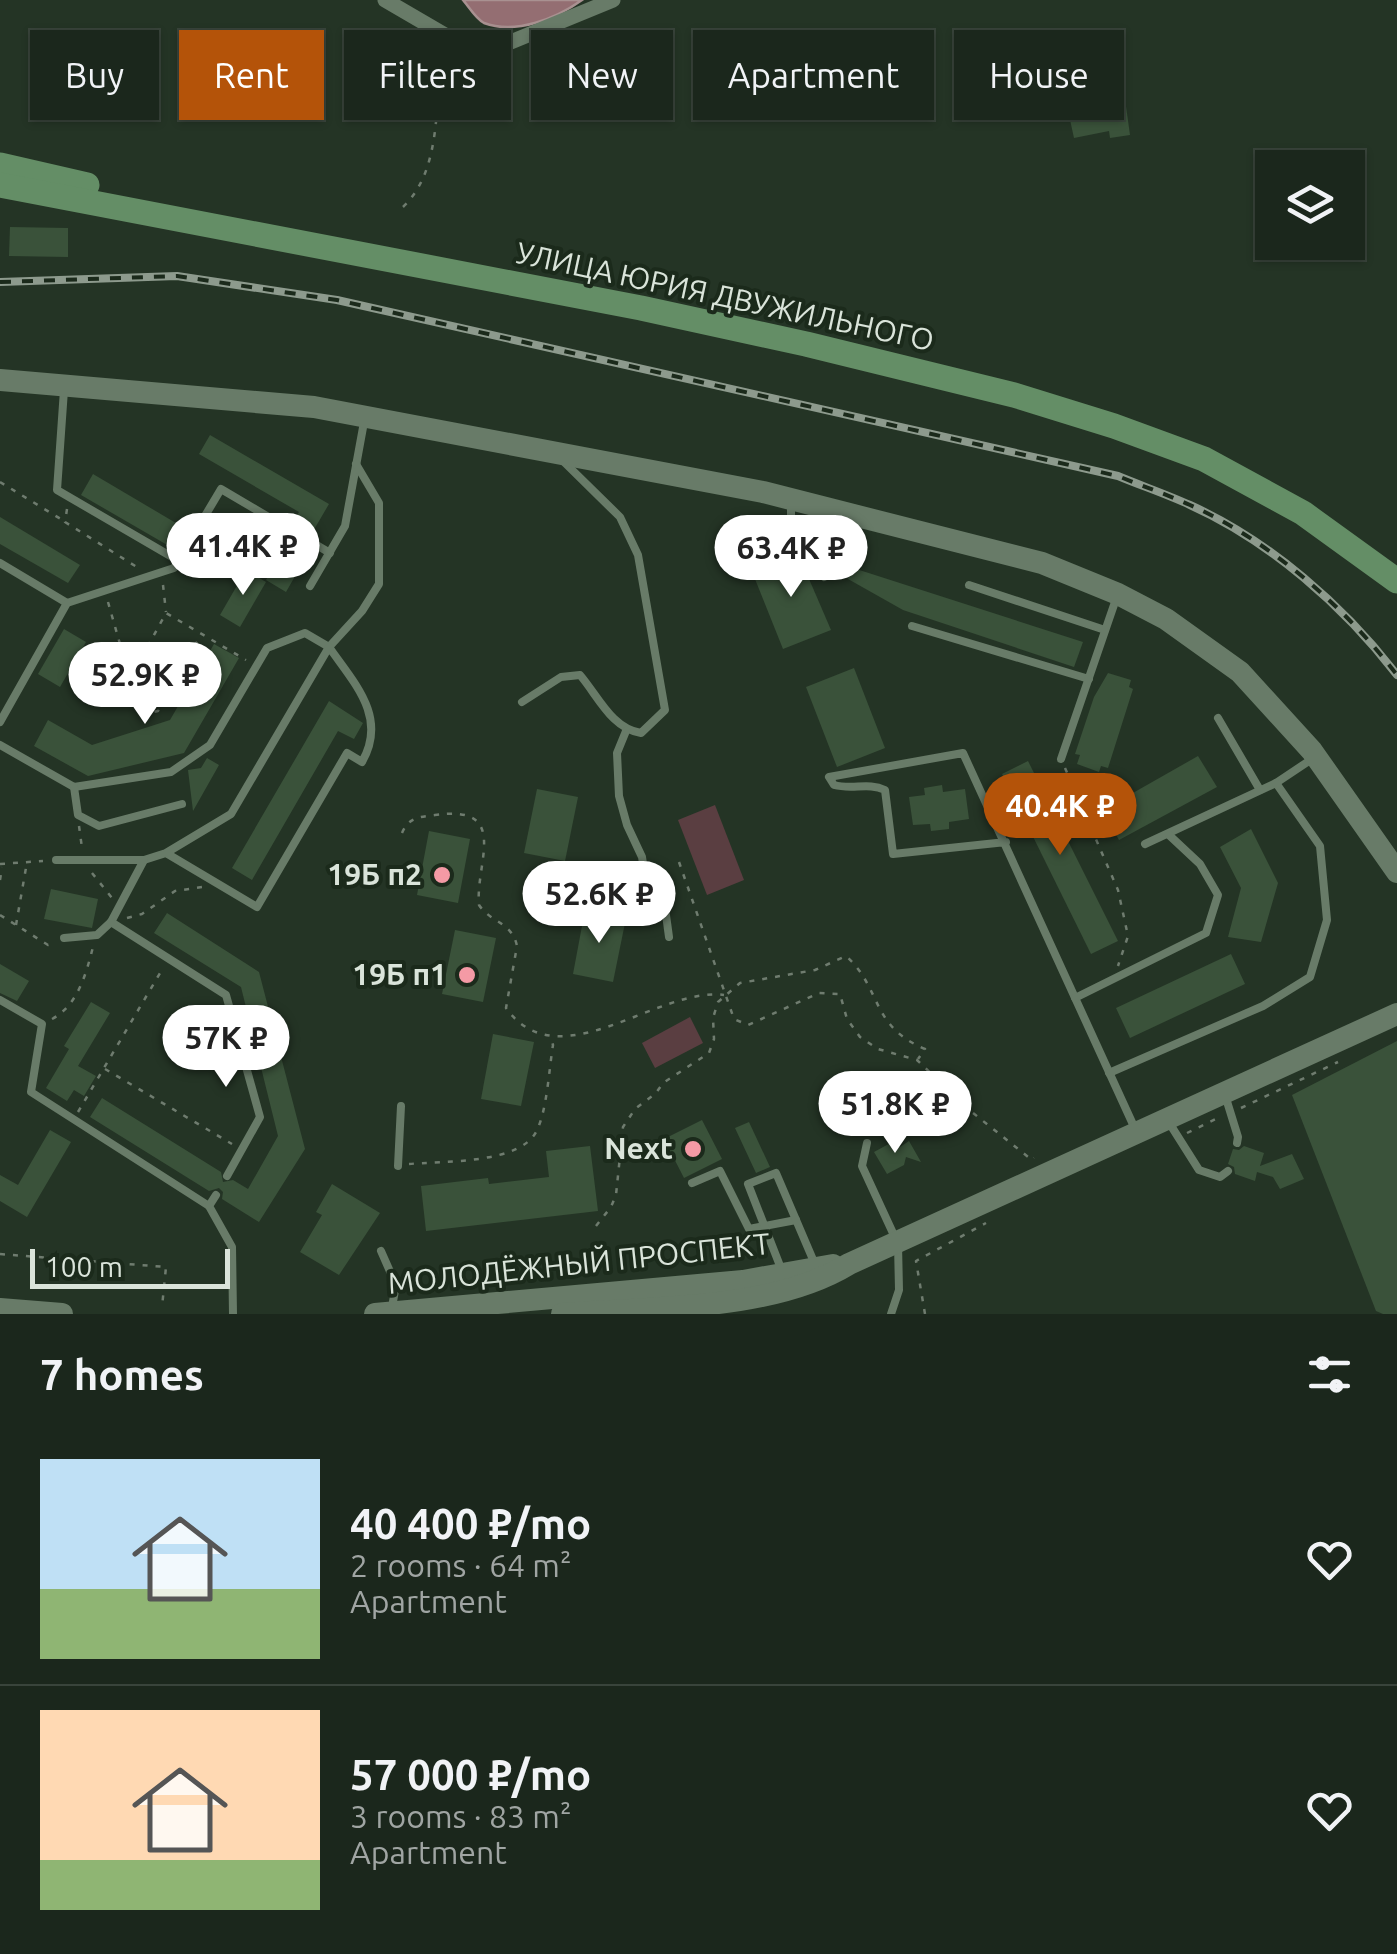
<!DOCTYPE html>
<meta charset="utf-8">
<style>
:root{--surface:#1b271c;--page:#242f25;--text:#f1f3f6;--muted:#a0a5a3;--line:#39443b;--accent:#b45309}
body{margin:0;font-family:Ubuntu,sans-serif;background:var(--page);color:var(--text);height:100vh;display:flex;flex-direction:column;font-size:38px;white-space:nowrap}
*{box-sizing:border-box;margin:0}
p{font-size:32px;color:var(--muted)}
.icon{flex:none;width:55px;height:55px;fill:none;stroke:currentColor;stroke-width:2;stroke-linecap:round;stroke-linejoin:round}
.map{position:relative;height:1314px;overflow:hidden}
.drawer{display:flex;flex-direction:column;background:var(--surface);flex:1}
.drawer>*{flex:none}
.guide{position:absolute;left:30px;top:30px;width:1338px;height:90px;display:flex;gap:20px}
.controls{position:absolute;left:1255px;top:150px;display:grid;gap:20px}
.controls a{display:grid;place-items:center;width:110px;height:110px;border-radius:0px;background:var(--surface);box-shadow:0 2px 8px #0004,0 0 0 2px var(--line);font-size:50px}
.scale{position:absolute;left:30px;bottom:25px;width:200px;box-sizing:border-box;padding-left:10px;border:5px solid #dae4da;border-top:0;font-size:28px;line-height:35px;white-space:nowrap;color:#dae4da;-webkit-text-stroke:8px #1b2a1b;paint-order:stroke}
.price{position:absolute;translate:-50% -85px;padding:0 22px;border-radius:35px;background:#fff;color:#222;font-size:32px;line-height:65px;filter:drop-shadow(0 2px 5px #0008)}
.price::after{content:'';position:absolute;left:50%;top:60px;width:30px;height:22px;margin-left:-15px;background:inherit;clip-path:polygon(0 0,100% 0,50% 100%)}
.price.active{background:var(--accent);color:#fff}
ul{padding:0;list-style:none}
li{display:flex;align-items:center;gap:30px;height:250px;padding:0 40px}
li+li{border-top:2px solid var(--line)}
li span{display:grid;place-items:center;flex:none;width:280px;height:200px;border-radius:0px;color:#555}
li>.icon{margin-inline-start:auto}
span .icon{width:120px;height:120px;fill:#fffc;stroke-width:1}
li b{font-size:42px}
h2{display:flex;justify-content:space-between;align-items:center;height:120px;padding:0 40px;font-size:42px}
.chip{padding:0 35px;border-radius:0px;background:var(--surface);box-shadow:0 2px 8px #0004,0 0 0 2px var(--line);font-size:35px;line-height:90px}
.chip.active{background:var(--accent);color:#fff}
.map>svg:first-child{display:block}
</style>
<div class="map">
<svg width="1397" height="1314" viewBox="0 0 1397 1314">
<rect width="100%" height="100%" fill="#243425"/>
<g fill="#5a3e41">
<polygon points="715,805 744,880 707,895 678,820"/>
<polygon points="690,1017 703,1043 655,1068 642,1043"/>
</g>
<path fill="#946e72" stroke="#a99191" stroke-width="2.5" d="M 463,0 L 582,0 C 557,18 516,35 484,23 C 476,19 469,7 463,0 Z"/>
<g fill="#3a523a">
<polygon points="1125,99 1130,135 1110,138 1109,131 1074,138 1067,106"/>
<polygon points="10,227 68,228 68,257 9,256"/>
<polygon points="210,435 329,504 312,533 301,537 302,544 310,550 286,592 266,580 290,539 301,535 300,528 292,522 299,512 199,454"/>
<polygon points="93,474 181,526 169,546 81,495"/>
<polygon points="0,517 80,565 68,583 0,544"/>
<polygon points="797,551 831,630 783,649 751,569"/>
<polygon points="850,567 1083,642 1074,667 903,610 848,579"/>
<polygon points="246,570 266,582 240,627 220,615"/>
<polygon points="64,629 86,642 60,687 38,674"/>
<polygon points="214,644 239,658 184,753 88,776 34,746 48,720 92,745 170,720"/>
<polygon points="854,668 885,748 837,767 806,687"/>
<polygon points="1108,673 1131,680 1129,687 1133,689 1108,768 1101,766 1099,772 1077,764 1080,755 1075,754 1094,697"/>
<polygon points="329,701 363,723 354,739 338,731 252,880 232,868"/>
<polygon points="1198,756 1217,787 1119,840 1103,810"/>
<polygon points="207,758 219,765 193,811 188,770 201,768"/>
<polygon points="1028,761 1118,941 1091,954 1002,774"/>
<polygon points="942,785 943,792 965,789 969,819 949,822 949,829 931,831 930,824 913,825 909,797 925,795 924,788"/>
<polygon points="537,789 578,797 565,861 524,853"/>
<polygon points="1251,829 1278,883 1261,942 1228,937 1241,888 1220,847"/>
<polygon points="429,831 470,839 458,903 417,895"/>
<polygon points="51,889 98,899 92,928 44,919"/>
<polygon points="585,910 626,918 613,982 573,974"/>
<polygon points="167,913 259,972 305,1149 259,1222 222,1199 223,1192 219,1188 209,1191 90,1117 102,1098 221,1172 223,1182 233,1180 248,1189 278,1136 241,987 154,933"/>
<polygon points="455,930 496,938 483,1002 442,994"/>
<polygon points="1231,954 1245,984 1130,1038 1116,1008"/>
<polygon points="0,964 29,981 17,1001 0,993"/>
<polygon points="91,1002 110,1013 78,1066 96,1076 84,1096 74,1090 67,1101 46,1088 69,1049 64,1046"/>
<polygon points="493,1034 534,1042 521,1106 481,1099"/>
<polygon points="1397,1041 1397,1314 1383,1314 1376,1311 1292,1095"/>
<polygon points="702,1120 722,1159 684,1178 664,1139"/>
<polygon points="749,1122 770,1167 756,1173 735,1128"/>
<polygon points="50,1130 71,1142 27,1217 0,1201 0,1175 18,1185"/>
<polygon points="896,1140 900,1147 909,1141 921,1162 906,1157 904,1165 887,1174 874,1152"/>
<polygon points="590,1146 598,1211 426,1231 421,1186 488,1178 489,1184 549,1177 546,1151"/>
<polygon points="1244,1146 1264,1153 1260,1166 1292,1154 1304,1179 1280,1189 1273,1177 1257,1172 1255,1181 1235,1174 1234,1167 1228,1164 1233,1149 1239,1150"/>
<polygon points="332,1184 380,1213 339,1275 300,1252 322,1215 316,1212"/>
</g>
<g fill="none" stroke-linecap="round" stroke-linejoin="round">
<g stroke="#6f7c6f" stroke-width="2.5" stroke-dasharray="5 8" stroke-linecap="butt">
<path d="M 403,207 C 443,169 434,101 443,51"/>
<polyline points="0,482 64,521"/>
<polyline points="67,509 65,522 140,569"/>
<polyline points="163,585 166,612"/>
<polyline points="108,602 130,679 166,613 246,660"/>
<polyline points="130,680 139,715 158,711 201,635"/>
<polyline points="1065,768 1118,890 1128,936 1118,966"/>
<polyline points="79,826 82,848"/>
<path d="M 402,833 C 409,817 419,817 435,815 C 511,804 475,863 479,905 C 491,923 512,922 517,946 L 506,1008 C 559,1082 658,986 724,995"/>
<polyline points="679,862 734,1019 748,1025 819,993 840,994 847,1019 860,1037 878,1049 917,1060 968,1109 1032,1160 1034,1158"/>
<polyline points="0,864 43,861"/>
<polyline points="92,873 112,898"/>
<polyline points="0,880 2,867"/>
<polyline points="0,915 48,945 55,942"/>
<polyline points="127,918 142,914 175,891 202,887"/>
<polyline points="16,925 27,862"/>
<path d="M 52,1019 C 78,1005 86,974 93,947"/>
<polyline points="105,1069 232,1144"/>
<polyline points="1241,1108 1338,1062"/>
<polyline points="78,1112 163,968"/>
<polyline points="1187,1133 1220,1117"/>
<path d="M 409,1164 C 443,1161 519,1164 536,1132 C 547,1112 549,1069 553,1045 L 551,1039"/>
<path d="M 596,1226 L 611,1207 L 616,1195 L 623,1127 L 635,1109 L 656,1093 L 663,1083 L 709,1053 L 714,1039 L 713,1018 L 718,1002 L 740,983 L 815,970 L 846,956 C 882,988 870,1026 925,1049 L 918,1059"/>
<polyline points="0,1254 166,1267 162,1307"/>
<polyline points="925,1314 916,1261 986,1223"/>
</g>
<g stroke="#687b68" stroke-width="8">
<polyline points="64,390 57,490 179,561"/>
<polyline points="791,538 806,548 824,577"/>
<polyline points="308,540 330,553"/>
<polyline points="752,554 791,538 791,504"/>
<polyline points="0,563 67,603"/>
<polyline points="969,585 1105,630"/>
<polyline points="310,586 345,526 364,422"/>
<polyline points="912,626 1089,679"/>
<path d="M 522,702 L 561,677 L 580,675 C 598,696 612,729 641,733 L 665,710 L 638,555 L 620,517 L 562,460"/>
<polyline points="1218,718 1260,790"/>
<polyline points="0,722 67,603 174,568 221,489 294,532"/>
<polyline points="626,731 617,753 619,796 627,825 642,857 647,889 666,915 669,937"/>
<polyline points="0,745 74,787 171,772 210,745 267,648 305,633 329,647 362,611 379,584 379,503 356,464"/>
<polyline points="1061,759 1116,599"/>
<polyline points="74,787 78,815 99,826 182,804"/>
<path d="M 1006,842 L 893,854 L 885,790 C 868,782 853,790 834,785 L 829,777 L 963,753 L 1136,1131"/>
<polyline points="1145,844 1276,783 1312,759"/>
<path d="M 166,853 L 231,814 L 329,647 C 354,683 388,717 362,762 L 347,753 L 257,907 L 166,853 L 144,860 L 111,922 L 226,995 L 260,1117 L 227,1176"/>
<polyline points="56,860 144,860"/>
<polyline points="64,938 97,935 111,922"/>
<polyline points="1075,998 1206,933 1218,895 1200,864 1169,835"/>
<polyline points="0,1000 42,1024 31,1092 209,1206"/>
<polyline points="1109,1073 1263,1006 1310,977 1327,920 1320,846 1276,783"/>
<polyline points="1225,1095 1238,1137 1237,1143"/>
<polyline points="1168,1121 1199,1170 1220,1177 1228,1171"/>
<polyline points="867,1143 862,1166 898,1244 899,1290 891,1314"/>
<polyline points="398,1166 401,1106"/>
<polyline points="692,1183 720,1171 749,1229 796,1220"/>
<polyline points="216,1195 209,1206 232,1247 233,1314"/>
<polyline points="381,1251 396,1285 392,1307"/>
<polyline points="782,1271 748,1184 776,1173 814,1262"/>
</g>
<polyline stroke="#687b68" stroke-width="15" points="385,0 445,35 501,46 613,0"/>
<g stroke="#687b68" stroke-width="22">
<polyline points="0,380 314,407 763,492 1042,563 1118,594 1166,619 1240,672 1312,751 1397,872"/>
<polyline points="0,1309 62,1314"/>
<polyline points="375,1314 743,1281 833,1265"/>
<path d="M 562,1314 C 652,1307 772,1311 849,1264 L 1397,1014"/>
</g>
<g stroke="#648e66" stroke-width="25">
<polyline points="0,165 87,185"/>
<polyline points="0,185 641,308 806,344 1014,395 1114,426 1204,459 1303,513 1397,581"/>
</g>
<defs>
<path id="rail" d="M 0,282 L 177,276 L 337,300 L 1118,476 C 1142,486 1166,494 1190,505 C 1270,541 1344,606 1397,675"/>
</defs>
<use href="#rail" stroke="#8d9a8d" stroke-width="8"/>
<use href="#rail" stroke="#1b2a1b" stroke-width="4" stroke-dasharray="11" stroke-linecap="butt"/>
</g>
<g fill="#f49aa5" stroke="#1b2a1b" stroke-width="4">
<circle cx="442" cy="875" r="10"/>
<circle cx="467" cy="975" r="10"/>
<circle cx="693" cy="1149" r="10"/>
</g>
<g text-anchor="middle" stroke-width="8" stroke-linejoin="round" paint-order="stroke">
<g font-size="30" fill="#dae4da" stroke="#1b2a1b">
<text transform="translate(725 297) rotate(12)" y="10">УЛИЦА ЮРИЯ ДВУЖИЛЬНОГО</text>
<text transform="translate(579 1264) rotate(-6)" y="10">МОЛОДЁЖНЫЙ ПРОСПЕКТ</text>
</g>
<g font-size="30" font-weight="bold" fill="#dae4da" stroke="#1b2a1b" text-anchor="end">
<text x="422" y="885">19Б п2</text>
<text x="447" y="985">19Б п1</text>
<text x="673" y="1159">Next</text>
</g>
</g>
</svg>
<div class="controls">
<a><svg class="icon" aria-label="layers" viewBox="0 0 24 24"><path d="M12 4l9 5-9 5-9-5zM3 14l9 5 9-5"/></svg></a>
</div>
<div class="scale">100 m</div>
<b class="price" style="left:243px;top:598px">41.4K ₽</b>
<b class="price" style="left:791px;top:600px">63.4K ₽</b>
<b class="price" style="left:145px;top:727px">52.9K ₽</b>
<b class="price active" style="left:1060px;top:858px">40.4K ₽</b>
<b class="price" style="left:599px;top:946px">52.6K ₽</b>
<b class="price" style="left:226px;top:1090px">57K ₽</b>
<b class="price" style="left:895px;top:1156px">51.8K ₽</b>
<div class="guide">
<a class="chip">Buy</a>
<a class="chip active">Rent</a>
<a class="chip">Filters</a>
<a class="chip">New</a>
<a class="chip">Apartment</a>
<a class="chip">House</a>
</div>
</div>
<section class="drawer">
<h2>7 homes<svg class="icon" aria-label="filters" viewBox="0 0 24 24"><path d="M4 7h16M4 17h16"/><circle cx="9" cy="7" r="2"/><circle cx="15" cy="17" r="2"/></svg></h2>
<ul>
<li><span style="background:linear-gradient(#bfe0f5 65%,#8fb573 0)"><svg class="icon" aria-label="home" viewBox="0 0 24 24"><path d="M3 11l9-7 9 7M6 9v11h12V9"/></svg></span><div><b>40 400 ₽/mo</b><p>2 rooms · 64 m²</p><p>Apartment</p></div><svg class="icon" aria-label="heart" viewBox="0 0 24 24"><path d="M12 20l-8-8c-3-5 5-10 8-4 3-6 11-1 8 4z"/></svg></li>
<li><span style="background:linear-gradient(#ffd9b3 75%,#8fb573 0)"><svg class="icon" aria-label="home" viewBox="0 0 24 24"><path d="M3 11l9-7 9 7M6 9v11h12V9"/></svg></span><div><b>57 000 ₽/mo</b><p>3 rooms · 83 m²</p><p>Apartment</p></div><svg class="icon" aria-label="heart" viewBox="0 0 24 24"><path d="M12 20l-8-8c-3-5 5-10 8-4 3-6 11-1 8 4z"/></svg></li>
</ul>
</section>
